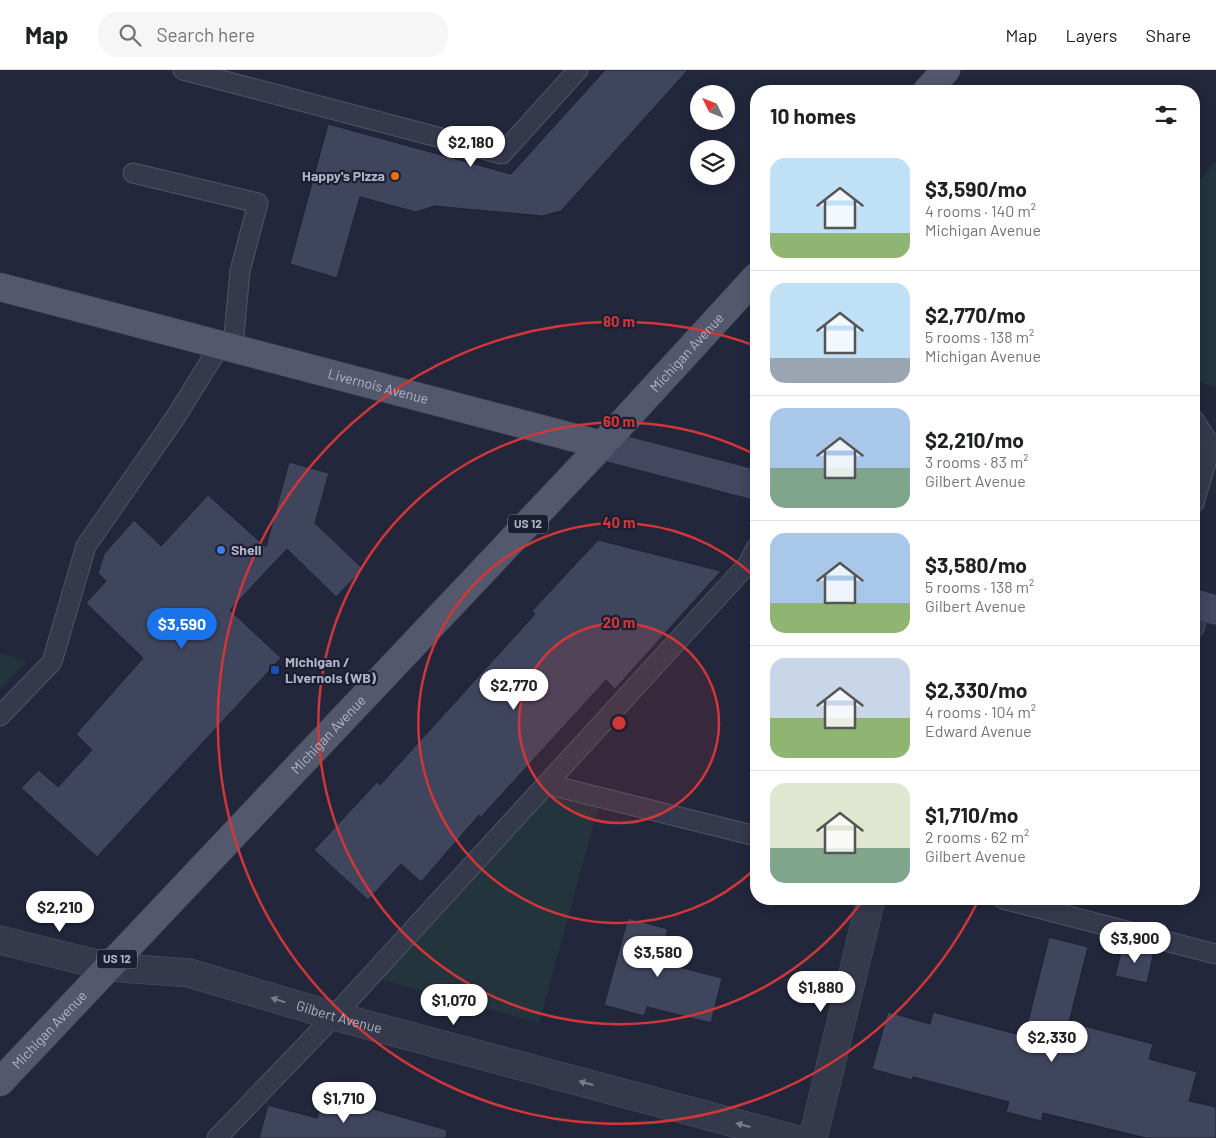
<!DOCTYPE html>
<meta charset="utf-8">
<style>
:root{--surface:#fff;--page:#f6f6f6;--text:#202124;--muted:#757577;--line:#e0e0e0;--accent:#1a73e8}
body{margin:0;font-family:Barlow,sans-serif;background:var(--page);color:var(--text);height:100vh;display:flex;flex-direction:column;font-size:19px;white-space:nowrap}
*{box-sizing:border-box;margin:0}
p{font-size:16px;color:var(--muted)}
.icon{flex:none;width:28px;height:28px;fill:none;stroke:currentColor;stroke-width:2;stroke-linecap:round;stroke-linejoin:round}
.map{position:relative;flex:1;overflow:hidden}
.side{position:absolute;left:750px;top:15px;width:450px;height:820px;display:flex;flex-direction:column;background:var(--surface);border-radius:20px;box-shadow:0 2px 12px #0003}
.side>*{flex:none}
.needle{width:32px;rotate:313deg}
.fabs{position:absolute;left:690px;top:15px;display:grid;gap:10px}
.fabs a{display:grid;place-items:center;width:45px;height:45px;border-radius:50%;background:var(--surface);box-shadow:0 2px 12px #0003;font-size:25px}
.price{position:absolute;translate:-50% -42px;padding:0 11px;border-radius:18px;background:#fff;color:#222;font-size:16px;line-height:32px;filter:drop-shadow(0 1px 2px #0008)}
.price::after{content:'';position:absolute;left:50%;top:30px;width:15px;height:11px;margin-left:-8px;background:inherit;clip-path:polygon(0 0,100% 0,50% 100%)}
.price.on{background:var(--accent);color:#fff}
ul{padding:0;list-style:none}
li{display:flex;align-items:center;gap:15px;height:125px;padding:0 20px}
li+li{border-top:1px solid var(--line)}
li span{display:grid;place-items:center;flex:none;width:140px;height:100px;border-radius:15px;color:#555}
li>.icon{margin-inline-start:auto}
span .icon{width:60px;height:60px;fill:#fffc;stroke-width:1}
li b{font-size:21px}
h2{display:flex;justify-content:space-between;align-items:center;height:60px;padding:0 20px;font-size:21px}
header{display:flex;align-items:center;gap:30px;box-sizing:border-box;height:70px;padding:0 25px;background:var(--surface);border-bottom:1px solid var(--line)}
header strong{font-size:24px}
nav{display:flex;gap:28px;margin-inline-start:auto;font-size:18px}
.search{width:350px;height:45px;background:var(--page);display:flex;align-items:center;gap:12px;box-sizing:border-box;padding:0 18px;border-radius:20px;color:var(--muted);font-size:19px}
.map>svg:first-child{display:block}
</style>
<header>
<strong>Map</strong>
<div class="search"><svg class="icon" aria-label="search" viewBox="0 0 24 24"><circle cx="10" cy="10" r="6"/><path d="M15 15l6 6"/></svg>Search here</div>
<nav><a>Map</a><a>Layers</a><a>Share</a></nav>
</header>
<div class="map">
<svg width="1216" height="1068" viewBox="0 0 1216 1068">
<rect width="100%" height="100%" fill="#22273c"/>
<g fill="#24343d">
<polygon points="1216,91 1216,317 1194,311 1194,117"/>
<polygon points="0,583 27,591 0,620"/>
<polygon points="545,717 600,731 539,953 367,906"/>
</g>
<g fill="#40455e" stroke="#1d2133">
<polygon points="605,0 688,0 561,141 542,146 434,136 416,142 360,127 337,208 290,194 328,54 511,104"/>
<polygon points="289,392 329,403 315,453 363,499 336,527 287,479 230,540 281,588 97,787 21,718 39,700 58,717 92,680 76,664 143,588 86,533 106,511 98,503 104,484 134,450 161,476 208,425 266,477"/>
<polygon points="598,470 721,501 615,619 606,610 481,747 479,745 421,812 401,794 368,830 314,780 377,712 380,715 535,544 532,541"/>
<polygon points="628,848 668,859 659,892 722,908 711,953 647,937 644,946 604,935"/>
<polygon points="1049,867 1088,877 1069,952 1153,974 1149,989 1197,1002 1189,1031 1216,1037 1216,1068 1146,1068 1043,1043 1041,1051 1006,1042 1009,1032 913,1007 912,1010 872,999 888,942 930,954 933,942 1020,965 1022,955 1027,956"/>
<polygon points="1123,874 1154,881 1147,913 1115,906"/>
<polygon points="324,1025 447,1060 446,1068 259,1068 268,1035 317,1048"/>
</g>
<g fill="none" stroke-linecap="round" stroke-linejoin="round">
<defs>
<g id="service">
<polyline points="183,0 502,84 578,0"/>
<polyline points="133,103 258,133 240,201 233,277"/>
<polyline points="1194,350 1211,376 1194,433"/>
<polyline points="1194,558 1200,536"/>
<polyline points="0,646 52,592 86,476 175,348 221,274"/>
<polyline points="546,714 756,766"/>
<polyline points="1003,829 1216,884"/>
<polyline points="217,1068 334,946 748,494 756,478"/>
</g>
<g id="minor">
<path id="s1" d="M 0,870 L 109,897 L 189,903 L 334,946 L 791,1068"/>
<polyline points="813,1068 871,829"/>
</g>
<g id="secondary">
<polyline points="602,375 756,415"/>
<polyline points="1194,534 1216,540"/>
</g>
<g id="primary">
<polyline points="927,21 946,0"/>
<path id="s2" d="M 0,217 L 602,375"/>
<path id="s3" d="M 0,1012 L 602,375 L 756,207"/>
</g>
</defs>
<use href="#service" stroke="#515467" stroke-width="21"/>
<use href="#minor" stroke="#515467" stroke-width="29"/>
<use href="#secondary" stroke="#515467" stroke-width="29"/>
<use href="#primary" stroke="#3f4355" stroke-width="29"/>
<use href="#service" stroke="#35394c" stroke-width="19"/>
<use href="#minor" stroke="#35394c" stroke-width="28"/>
<use href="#secondary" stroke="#43475f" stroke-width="28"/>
<use href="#primary" stroke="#53586c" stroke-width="28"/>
</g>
<defs><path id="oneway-solid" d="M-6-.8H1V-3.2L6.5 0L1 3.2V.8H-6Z" transform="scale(1.25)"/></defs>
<g fill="#797d90">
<use href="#oneway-solid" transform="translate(278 930) rotate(-163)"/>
<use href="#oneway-solid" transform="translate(586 1013) rotate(-165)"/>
<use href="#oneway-solid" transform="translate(743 1055) rotate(-165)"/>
</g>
<circle cx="619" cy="653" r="100" fill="#d23638" fill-opacity=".12"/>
<g fill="none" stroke="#d23638" stroke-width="2.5">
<circle cx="619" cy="653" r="100"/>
<path d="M755 799A200 200 0 1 1 755 507"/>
<path d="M863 830A301 301 0 1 1 756 385"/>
<path d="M979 829A401 401 0 1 1 756 276"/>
</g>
<circle fill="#e8710a" stroke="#1b1f31" stroke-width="2" cx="395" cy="106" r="5"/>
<circle fill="#3f7fe0" stroke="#1b1f31" stroke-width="2" cx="221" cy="480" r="5"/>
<rect fill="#1a4fb4" stroke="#1b1f31" stroke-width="2" x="270" y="595" width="10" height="10" rx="2.5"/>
<g text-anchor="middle" stroke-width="4.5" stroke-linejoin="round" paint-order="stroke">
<g fill="#1b1f31" stroke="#84879b" stroke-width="1">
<rect x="508" y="444.5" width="40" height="19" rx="4"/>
<rect x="97" y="879.5" width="40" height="19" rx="4"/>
</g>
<g font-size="12" font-weight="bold" fill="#b1b4c8">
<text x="528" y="458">US 12</text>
<text x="117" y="893">US 12</text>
</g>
<g font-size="14" font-weight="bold" fill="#b1b4c8" stroke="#1b1f31" text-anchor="start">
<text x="385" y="111" text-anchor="end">Happy's Pizza</text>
<text x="231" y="485">Shell</text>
<text x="285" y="597">Michigan /<tspan x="285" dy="16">Livernois (WB)</tspan></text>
</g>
<g font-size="14" fill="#b1b4c8" stroke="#1b1f31">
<text dy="5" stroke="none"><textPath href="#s3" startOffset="1002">Michigan Avenue</textPath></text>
<text dy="5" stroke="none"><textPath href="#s2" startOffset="391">Livernois Avenue</textPath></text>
<text dy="5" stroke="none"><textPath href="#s3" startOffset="478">Michigan Avenue</textPath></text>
<text dy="5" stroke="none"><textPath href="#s1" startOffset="349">Gilbert Avenue</textPath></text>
<text dy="5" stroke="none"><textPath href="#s3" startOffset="72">Michigan Avenue</textPath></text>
</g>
</g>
<circle cx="619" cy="653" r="8" fill="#d23638" stroke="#1b1f31" stroke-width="2.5"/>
<g font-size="15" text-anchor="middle" font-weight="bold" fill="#d23638" stroke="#1b1f31" stroke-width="4.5" stroke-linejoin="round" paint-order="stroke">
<text x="619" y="257">80 m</text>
<text x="619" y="357">60 m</text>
<text x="619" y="458">40 m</text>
<text x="619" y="558">20 m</text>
</g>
</svg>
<div class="fabs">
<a><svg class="needle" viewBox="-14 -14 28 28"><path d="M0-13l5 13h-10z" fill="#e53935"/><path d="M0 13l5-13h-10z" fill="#757577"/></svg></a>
<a><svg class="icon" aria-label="layers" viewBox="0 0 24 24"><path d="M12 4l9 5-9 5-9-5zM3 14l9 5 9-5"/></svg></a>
</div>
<b class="price" style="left:471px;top:98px">$2,180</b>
<b class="price on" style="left:182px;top:580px">$3,590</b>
<b class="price" style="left:514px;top:641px">$2,770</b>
<b class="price" style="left:60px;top:863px">$2,210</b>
<b class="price" style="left:1135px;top:894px">$3,900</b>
<b class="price" style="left:658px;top:908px">$3,580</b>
<b class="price" style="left:821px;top:943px">$1,880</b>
<b class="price" style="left:454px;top:956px">$1,070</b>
<b class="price" style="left:1052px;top:993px">$2,330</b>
<b class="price" style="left:344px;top:1054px">$1,710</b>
<section class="side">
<h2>10 homes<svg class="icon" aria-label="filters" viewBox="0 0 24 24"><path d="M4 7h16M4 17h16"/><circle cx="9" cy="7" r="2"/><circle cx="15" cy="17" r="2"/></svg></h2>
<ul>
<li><span style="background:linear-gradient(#bfe0f5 75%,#8fb573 0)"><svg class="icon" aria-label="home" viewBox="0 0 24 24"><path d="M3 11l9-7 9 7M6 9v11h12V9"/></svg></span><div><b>$3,590/mo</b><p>4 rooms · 140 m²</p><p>Michigan Avenue</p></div></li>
<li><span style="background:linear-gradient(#bfe0f5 75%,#9aa5b1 0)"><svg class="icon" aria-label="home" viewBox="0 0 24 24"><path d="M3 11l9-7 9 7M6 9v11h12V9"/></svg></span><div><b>$2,770/mo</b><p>5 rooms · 138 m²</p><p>Michigan Avenue</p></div></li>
<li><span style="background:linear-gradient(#a9c7e8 60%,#7fa58c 0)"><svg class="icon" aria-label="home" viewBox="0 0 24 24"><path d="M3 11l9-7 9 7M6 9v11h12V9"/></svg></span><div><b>$2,210/mo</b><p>3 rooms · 83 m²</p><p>Gilbert Avenue</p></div></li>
<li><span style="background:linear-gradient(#a9c7e8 70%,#8fb573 0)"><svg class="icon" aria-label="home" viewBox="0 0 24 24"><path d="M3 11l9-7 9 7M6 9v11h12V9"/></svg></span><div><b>$3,580/mo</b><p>5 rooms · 138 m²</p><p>Gilbert Avenue</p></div></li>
<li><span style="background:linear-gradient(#c9d6e8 60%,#8fb573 0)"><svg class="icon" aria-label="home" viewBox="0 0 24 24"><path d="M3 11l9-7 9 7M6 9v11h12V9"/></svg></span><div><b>$2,330/mo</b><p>4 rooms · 104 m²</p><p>Edward Avenue</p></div></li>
<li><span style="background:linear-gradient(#dfe7d0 65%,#7fa58c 0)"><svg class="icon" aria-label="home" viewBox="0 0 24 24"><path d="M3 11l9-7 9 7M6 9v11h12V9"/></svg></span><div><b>$1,710/mo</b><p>2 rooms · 62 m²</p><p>Gilbert Avenue</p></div></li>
</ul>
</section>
</div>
